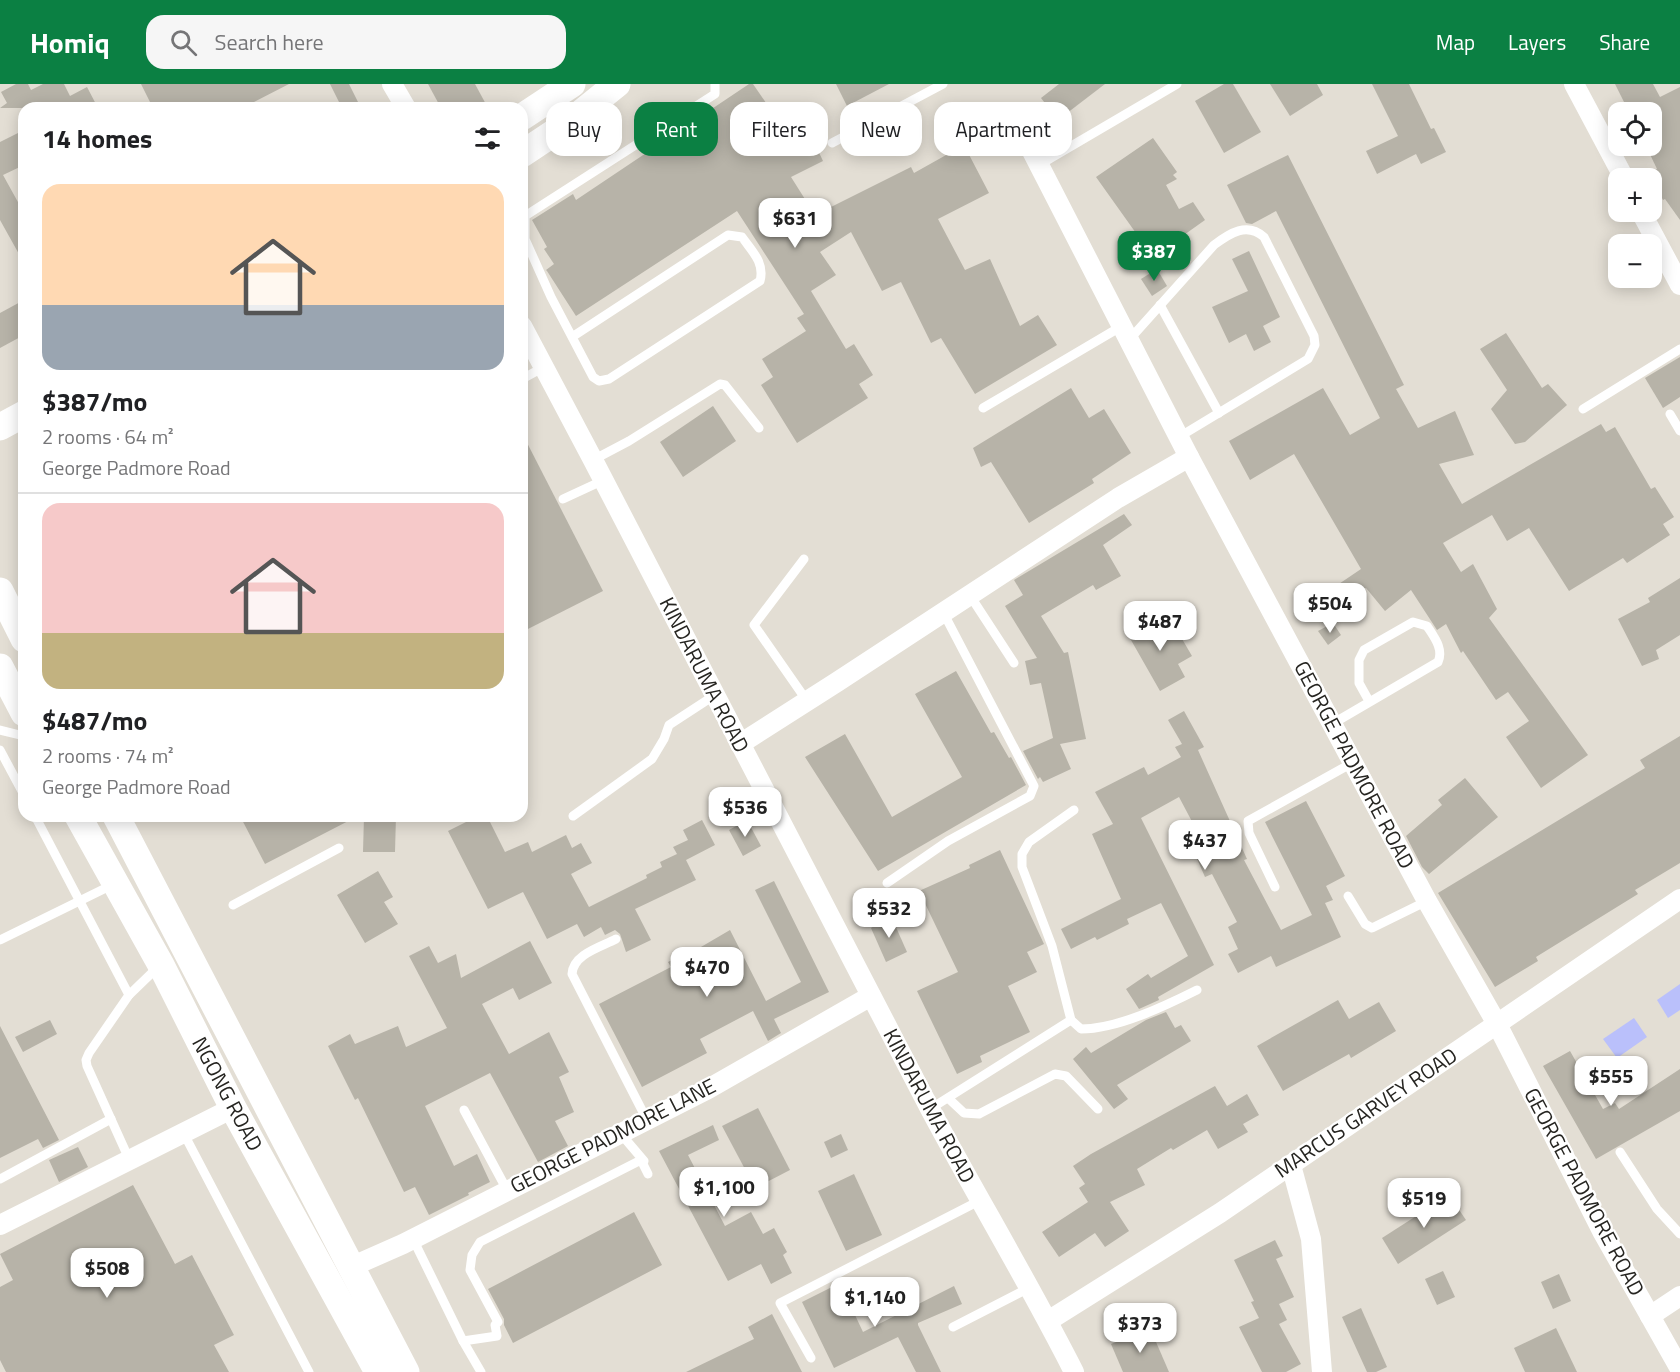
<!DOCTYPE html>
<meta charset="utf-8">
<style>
:root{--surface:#fff;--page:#f6f6f6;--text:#202124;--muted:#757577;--line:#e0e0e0;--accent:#0b8043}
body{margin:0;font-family:"Titillium Web",sans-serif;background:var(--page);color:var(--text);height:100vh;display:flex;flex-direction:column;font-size:22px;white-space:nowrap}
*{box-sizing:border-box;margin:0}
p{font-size:20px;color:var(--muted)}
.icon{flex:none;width:33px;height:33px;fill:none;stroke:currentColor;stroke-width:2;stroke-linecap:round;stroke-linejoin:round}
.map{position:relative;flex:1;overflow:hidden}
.side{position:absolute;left:18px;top:18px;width:510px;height:720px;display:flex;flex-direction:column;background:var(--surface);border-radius:18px;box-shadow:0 3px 15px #0003}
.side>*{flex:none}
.hud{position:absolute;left:546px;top:18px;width:570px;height:54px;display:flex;gap:12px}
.fabs{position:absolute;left:1608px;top:18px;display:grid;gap:12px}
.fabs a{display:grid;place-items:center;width:54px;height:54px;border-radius:12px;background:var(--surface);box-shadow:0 3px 15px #0003;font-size:30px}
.price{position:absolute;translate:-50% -51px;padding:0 14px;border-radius:12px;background:#fff;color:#222;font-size:20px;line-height:39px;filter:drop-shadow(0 2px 3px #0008)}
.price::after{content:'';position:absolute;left:50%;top:36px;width:18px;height:14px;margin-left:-9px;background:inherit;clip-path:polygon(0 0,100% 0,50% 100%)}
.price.current{background:var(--accent);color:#fff}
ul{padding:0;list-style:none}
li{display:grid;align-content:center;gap:12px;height:318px;padding:0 24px}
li+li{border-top:2px solid var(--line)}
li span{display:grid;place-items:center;height:186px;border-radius:18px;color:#555}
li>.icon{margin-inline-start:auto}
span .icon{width:108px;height:108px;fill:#fffc;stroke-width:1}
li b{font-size:26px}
h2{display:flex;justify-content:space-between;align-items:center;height:72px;padding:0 24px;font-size:26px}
.chip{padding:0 21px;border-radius:18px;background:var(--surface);box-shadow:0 3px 15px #0003;font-size:21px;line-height:54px}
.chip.current{background:var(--accent);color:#fff}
header{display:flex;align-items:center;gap:36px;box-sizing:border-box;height:84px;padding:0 30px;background:var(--accent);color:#fff}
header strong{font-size:28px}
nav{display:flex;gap:33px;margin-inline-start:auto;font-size:21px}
.search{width:420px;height:54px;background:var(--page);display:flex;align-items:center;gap:15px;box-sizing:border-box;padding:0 21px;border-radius:18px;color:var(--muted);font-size:22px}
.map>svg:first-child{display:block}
</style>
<header>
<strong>Homiq</strong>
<div class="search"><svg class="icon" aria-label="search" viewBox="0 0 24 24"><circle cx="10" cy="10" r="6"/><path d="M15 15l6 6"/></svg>Search here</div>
<nav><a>Map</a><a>Layers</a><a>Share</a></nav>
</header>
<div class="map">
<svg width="1680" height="1288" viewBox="0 0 1680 1288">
<rect width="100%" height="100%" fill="#e3ded4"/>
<g fill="#bac0fb">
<polygon points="1680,900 1680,926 1668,934 1657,916"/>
<polygon points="1634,934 1647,953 1617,974 1603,955"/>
</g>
<g fill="#b7b3a8">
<polygon points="16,0 28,0 31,6 43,0 64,0 70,12 87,3 98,24 0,24 7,19 1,8"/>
<polygon points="141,0 289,0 254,18 257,24 153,24"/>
<polygon points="330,0 349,0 361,24 342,24"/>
<polygon points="428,0 475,0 488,24 441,24"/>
<polygon points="749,0 753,0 788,51 797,47 805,63 814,58 823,77 791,93 815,131 911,83 914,89 964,61 989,109 938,135 965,186 990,175 1020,242 1038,231 1057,261 975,310 941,254 931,259 901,198 882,207 851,148 820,168 836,191 811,207 846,265 854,260 873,291 859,300 868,314 797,359 761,301 773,293 762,275 806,247 797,234 804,230 737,127 576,232 547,187 546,186 554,180 544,165 547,163 532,136 573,110 576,116"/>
<polygon points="836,0 889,0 847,22"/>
<polygon points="1059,0 1105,0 1058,36 1041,14"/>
<polygon points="1224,0 1233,0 1261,48 1224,69 1195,17"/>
<polygon points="1270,0 1317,0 1323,11 1290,32"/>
<polygon points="1372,0 1409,0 1431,45 1434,44 1446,68 1421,80 1416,70 1377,90 1366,67 1398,52"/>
<polygon points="1615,0 1653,0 1660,13 1680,3 1680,136 1665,115 1663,116 1649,89 1657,85 1646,62 1652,62 1652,28 1629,28"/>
<polygon points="24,46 24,81 3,91 24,129 24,179 0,136 0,58"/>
<polygon points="1153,54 1177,88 1173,91 1177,95 1166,101 1179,125 1193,118 1205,136 1153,173 1096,93"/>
<polygon points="1288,71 1404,301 1396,305 1418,344 1455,327 1474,371 1439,380 1462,420 1601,340 1606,348 1615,343 1651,405 1655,403 1674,433 1663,440 1670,451 1627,479 1623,474 1569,507 1529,444 1507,457 1492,431 1443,459 1461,488 1473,480 1497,525 1489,534 1588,671 1541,704 1506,653 1529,637 1508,608 1496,616 1463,567 1461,569 1446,540 1437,546 1411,506 1385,527 1366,504 1340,521 1330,506 1361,485 1294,370 1250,396 1229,357 1323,304 1350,351 1380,334 1276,127 1252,140 1246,139 1227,101"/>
<polygon points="1249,167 1280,233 1263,242 1271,258 1254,267 1246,250 1229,259 1212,223 1248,207 1232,175"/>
<polygon points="1157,185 1167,202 1152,212 1141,195"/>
<polygon points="24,216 24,251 0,264 0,229"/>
<polygon points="1506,249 1542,304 1548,300 1567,321 1525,358 1515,360 1491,325 1507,306 1480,265"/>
<polygon points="1680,273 1680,313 1663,324 1645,294"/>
<polygon points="1071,304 1089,334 1104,325 1131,369 1092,395 1094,399 1029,439 991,378 981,383 973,364"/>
<polygon points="713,322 736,357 683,393 660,358"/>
<polygon points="522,349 603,507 522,548"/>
<polygon points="1124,430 1132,441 1103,461 1121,492 1096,506 1093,501 1041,532 1064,569 1068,568 1086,655 1060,660 1071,685 1043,698 1040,693 1038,695 1023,667 1053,654 1041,599 1030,601 1025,577 1037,574 1005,522 1023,511 1014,496"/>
<polygon points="1680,494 1680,551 1656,566 1659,575 1642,582 1618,535 1650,518 1648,514"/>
<polygon points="1157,531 1169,553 1178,548 1192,572 1178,580 1185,593 1160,607 1127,549"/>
<polygon points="1333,539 1341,551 1328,561 1318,547"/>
<polygon points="956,587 991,649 994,648 1009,674 1011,673 1026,701 878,787 805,673 845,650 892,733 962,693 915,610"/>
<polygon points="1184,627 1204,663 1198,666 1247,775 1244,776 1281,846 1312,831 1265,738 1306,717 1345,792 1326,802 1333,816 1325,819 1341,853 1276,883 1271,872 1238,889 1228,870 1238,865 1228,843 1237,838 1212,790 1205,793 1187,752 1197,747 1179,713 1141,734 1214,881 1158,913 1159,916 1139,925 1126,905 1148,890 1151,894 1188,872 1161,819 1127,835 1129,840 1097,856 1095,853 1071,865 1061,845 1121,815 1092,750 1113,740 1095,708 1144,683 1148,691 1181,673 1175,663 1182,660 1168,636"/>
<polygon points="1680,652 1680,779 1635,806 1638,810 1536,873 1538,877 1495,903 1438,809 1645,684 1640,676"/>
<polygon points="1465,694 1498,733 1429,790 1422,783 1406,752 1442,721 1438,716"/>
<polygon points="240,732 358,732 265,780"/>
<polygon points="364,732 396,732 395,768 363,768"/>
<polygon points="478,732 487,732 505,768 528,758 532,768 566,751 572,764 581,759 592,779 571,790 589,823 647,794 646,791 662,783 660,778 677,770 673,763 688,756 683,746 702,736 715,761 686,776 696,796 635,825 651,856 626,868 620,850 615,846 605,851 601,843 584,853 577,840 547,855 523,808 488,825 448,747"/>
<polygon points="747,736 761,762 743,772 729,746"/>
<polygon points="1000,766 1044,860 1027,868 1037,888 1008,902 1030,948 980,972 982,978 957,990 917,907 958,888 919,807 970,784 969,781"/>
<polygon points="378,787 393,813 384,818 398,840 365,859 337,811"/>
<polygon points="774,797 829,908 774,935 781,949 768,957 753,927 700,955 707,969 642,1003 599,920 671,883 668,878 688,868 689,870 730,846 766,917 801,898 755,806"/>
<polygon points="891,832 907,868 886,878 871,844"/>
<polygon points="530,857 552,899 519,916 513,904 482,920 509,970 549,948 569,988 559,993 574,1028 555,1037 568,1062 538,1078 490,989 425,1022 454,1082 477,1070 490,1098 468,1109 469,1111 429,1131 415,1103 404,1108 358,1014 355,1016 328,962 350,950 355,960 398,942 406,963 447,944 409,872 429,862 438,879 456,870 461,894"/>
<polygon points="1338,916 1349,935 1379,918 1396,947 1351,974 1349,970 1283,1007 1257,962"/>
<polygon points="1166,928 1175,944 1181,941 1191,957 1117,1001 1128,1015 1114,1025 1073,975 1086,963 1091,969 1146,936"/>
<polygon points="50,936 57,950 23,968 15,953"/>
<polygon points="0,942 59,1056 43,1064 38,1055 0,1074"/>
<polygon points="1570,967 1603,1025 1615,1019 1619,1025 1680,985 1680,1027 1596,1075 1543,982"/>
<polygon points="1215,1002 1227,1022 1247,1010 1259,1031 1243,1040 1248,1048 1218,1065 1207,1046 1173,1066 1171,1064 1137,1085 1145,1101 1110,1118 1129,1147 1105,1163 1095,1149 1059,1173 1042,1148 1088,1118 1079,1104 1085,1100 1073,1082 1091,1070"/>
<polygon points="758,1024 790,1086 755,1104 722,1042"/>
<polygon points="713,1041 719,1056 688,1071 725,1142 751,1128 763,1150 774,1144 787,1168 783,1171 792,1189 771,1200 761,1180 728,1197 659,1067"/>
<polygon points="841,1050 848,1066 831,1074 824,1058"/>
<polygon points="78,1063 88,1083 59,1098 49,1076"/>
<polygon points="854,1090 882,1151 846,1167 818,1107"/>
<polygon points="133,1101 175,1180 192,1171 234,1251 214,1261 229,1288 6,1288 0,1276 0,1203 13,1196 0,1170"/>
<polygon points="1449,1111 1466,1136 1398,1180 1382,1154"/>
<polygon points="634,1128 662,1181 513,1259 504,1241 504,1235 488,1205"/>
<polygon points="1275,1156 1283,1172 1276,1175 1294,1213 1279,1220 1287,1236 1279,1240 1301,1280 1286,1288 1262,1288 1239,1243 1259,1234 1251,1218 1254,1217 1234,1176"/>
<polygon points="1443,1187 1455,1213 1437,1221 1425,1195"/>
<polygon points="1559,1190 1571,1217 1553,1225 1541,1198"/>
<polygon points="840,1199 863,1248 954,1202 962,1220 918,1239 918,1241 941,1288 916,1288 898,1253 834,1284 802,1218"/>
<polygon points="1361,1224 1387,1283 1376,1288 1367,1288 1342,1233"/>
<polygon points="772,1230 802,1288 686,1288 754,1255 748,1243"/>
<polygon points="1150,1244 1169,1288 1123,1288 1111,1260"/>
<polygon points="1556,1244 1577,1288 1525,1288 1514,1264"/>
</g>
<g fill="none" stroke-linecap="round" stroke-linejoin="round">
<g stroke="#fff" stroke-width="9">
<polyline points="832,59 943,0"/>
<polyline points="1039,81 1177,0"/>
<polyline points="1160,221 1219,329"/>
<path d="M 572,253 L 728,151 L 742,153 C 752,167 765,179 760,197 L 609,295 L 599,297 L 593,293 L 551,213 L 525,155 L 525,132 L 715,10 L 715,0"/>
<path d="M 1129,256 L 1214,161 C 1230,149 1247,138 1264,153 L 1314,252 L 1315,261 L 1308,275 L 1179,353"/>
<polyline points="522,295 544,283"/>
<polyline points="983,324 1122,242"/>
<polyline points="1583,325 1680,265"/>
<polyline points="1670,330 1680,347"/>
<polyline points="593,376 629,357 720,300 725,301 759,344"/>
<polyline points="563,415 604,396"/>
<polyline points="804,475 754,541 807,617"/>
<polyline points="969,510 1014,579"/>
<path d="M 1332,640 L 1438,578 C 1444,565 1434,553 1427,542 L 1413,538 L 1364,566 L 1359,576 L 1359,599 L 1369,617"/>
<polyline points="0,646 24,652"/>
<polyline points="0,666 24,711"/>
<polyline points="35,732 129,911"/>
<polyline points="573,732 652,675 664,655 669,641 715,611"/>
<polyline points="887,799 948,757 1030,712 1034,702 943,528"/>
<polyline points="1275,803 1249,749 1248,737 1352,679"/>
<polyline points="1348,812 1365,840 1372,844 1427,817"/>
<polyline points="233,821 339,764"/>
<path d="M 616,855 C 601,863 573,870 572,890 L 647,1036"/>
<polyline points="0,856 112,801"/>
<path d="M 1071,936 L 1081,945 C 1117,945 1165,922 1197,906"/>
<polyline points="948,1014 964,1029 979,1030 1055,990 1066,992 1098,1025"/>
<polyline points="930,1025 1071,936 1052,862 1022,783 1022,770 1029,758 1074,726"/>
<polyline points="464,1026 507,1106"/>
<polyline points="184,1050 309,1288"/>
<polyline points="1620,1068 1657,1125 1680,1150"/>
<polyline points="129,1075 87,982 86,976 89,969 129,911 159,882"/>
<polyline points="641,1076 648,1090"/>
<polyline points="0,1095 111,1035"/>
<polyline points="413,1155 463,1257 481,1288"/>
<polyline points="953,1243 1029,1204"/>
<polyline points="463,1257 497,1252 495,1241 498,1238 470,1186 472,1171 480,1158 641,1076 644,1077 621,1050"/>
<polyline points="811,1274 780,1219 979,1117"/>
</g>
<g stroke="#fff" stroke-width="20">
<polyline points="392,0 406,24"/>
<polyline points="1574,0 1624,94"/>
<polyline points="1018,40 1189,373 1427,817 1497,940 1602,1147 1680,1285"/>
<polyline points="1641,128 1680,201"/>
<path d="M 522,242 L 593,376 L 930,1025 C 977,1113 1029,1199 1074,1288"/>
<polyline points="740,660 837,598 1118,414 1189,373"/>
<polyline points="1291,1081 1311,1155 1322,1288"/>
<polyline points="0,1141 233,1024"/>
<polyline points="351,1183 403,1160 708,1005 871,912"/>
<polyline points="1650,1232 1680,1212"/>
<polyline points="1048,1237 1220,1129 1680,815"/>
</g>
<g stroke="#fff" stroke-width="27">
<polyline points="522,33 572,0"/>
<polyline points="522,70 570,38 617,0"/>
<polyline points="0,343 24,330"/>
<polyline points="0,507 24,555"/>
<polyline points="0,583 24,629"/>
<polyline points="78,732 161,881 233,1024 378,1288"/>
<polyline points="116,732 406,1288"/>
</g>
</g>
<g text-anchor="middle" stroke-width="4.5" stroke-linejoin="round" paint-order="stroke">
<g font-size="21" fill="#262521" stroke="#fff">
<text transform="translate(704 591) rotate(63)" y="7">KINDARUMA ROAD</text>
<text transform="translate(1354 681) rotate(62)" y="7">GEORGE PADMORE ROAD</text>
<text transform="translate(227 1010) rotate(62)" y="7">NGONG ROAD</text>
<text transform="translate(929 1022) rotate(62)" y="7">KINDARUMA ROAD</text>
<text transform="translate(1366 1029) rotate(-34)" y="7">MARCUS GARVEY ROAD</text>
<text transform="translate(613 1052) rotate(-27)" y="7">GEORGE PADMORE LANE</text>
<text transform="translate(1584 1108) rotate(62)" y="7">GEORGE PADMORE ROAD</text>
</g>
</g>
</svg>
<div class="fabs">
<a><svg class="icon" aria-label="locate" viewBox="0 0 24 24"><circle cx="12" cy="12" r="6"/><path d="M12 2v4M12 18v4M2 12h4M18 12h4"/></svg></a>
<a>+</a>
<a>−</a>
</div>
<b class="price" style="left:795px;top:165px">$631</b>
<b class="price current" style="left:1154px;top:198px">$387</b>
<b class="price" style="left:1330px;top:550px">$504</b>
<b class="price" style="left:1160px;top:568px">$487</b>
<b class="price" style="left:745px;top:754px">$536</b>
<b class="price" style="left:1205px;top:787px">$437</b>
<b class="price" style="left:889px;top:855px">$532</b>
<b class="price" style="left:707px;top:914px">$470</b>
<b class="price" style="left:1611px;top:1023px">$555</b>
<b class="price" style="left:724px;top:1134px">$1,100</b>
<b class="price" style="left:1424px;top:1145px">$519</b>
<b class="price" style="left:107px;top:1215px">$508</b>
<b class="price" style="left:875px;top:1244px">$1,140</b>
<b class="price" style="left:1140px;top:1270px">$373</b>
<div class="hud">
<a class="chip">Buy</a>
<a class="chip current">Rent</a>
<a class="chip">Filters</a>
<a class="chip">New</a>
<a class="chip">Apartment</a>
</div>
<section class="side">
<h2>14 homes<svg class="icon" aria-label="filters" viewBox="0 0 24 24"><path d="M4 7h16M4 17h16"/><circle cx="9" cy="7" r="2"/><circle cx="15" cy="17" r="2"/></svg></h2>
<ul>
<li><span style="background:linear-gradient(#ffd9b3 65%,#9aa5b1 0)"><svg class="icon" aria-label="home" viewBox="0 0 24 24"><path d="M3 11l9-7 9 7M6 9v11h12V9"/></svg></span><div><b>$387/mo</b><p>2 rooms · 64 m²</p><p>George Padmore Road</p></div></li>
<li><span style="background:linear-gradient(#f6c9c9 70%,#c2b280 0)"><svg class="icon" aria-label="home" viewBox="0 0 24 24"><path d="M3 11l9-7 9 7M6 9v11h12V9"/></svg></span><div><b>$487/mo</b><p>2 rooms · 74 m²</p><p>George Padmore Road</p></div></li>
</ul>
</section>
</div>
